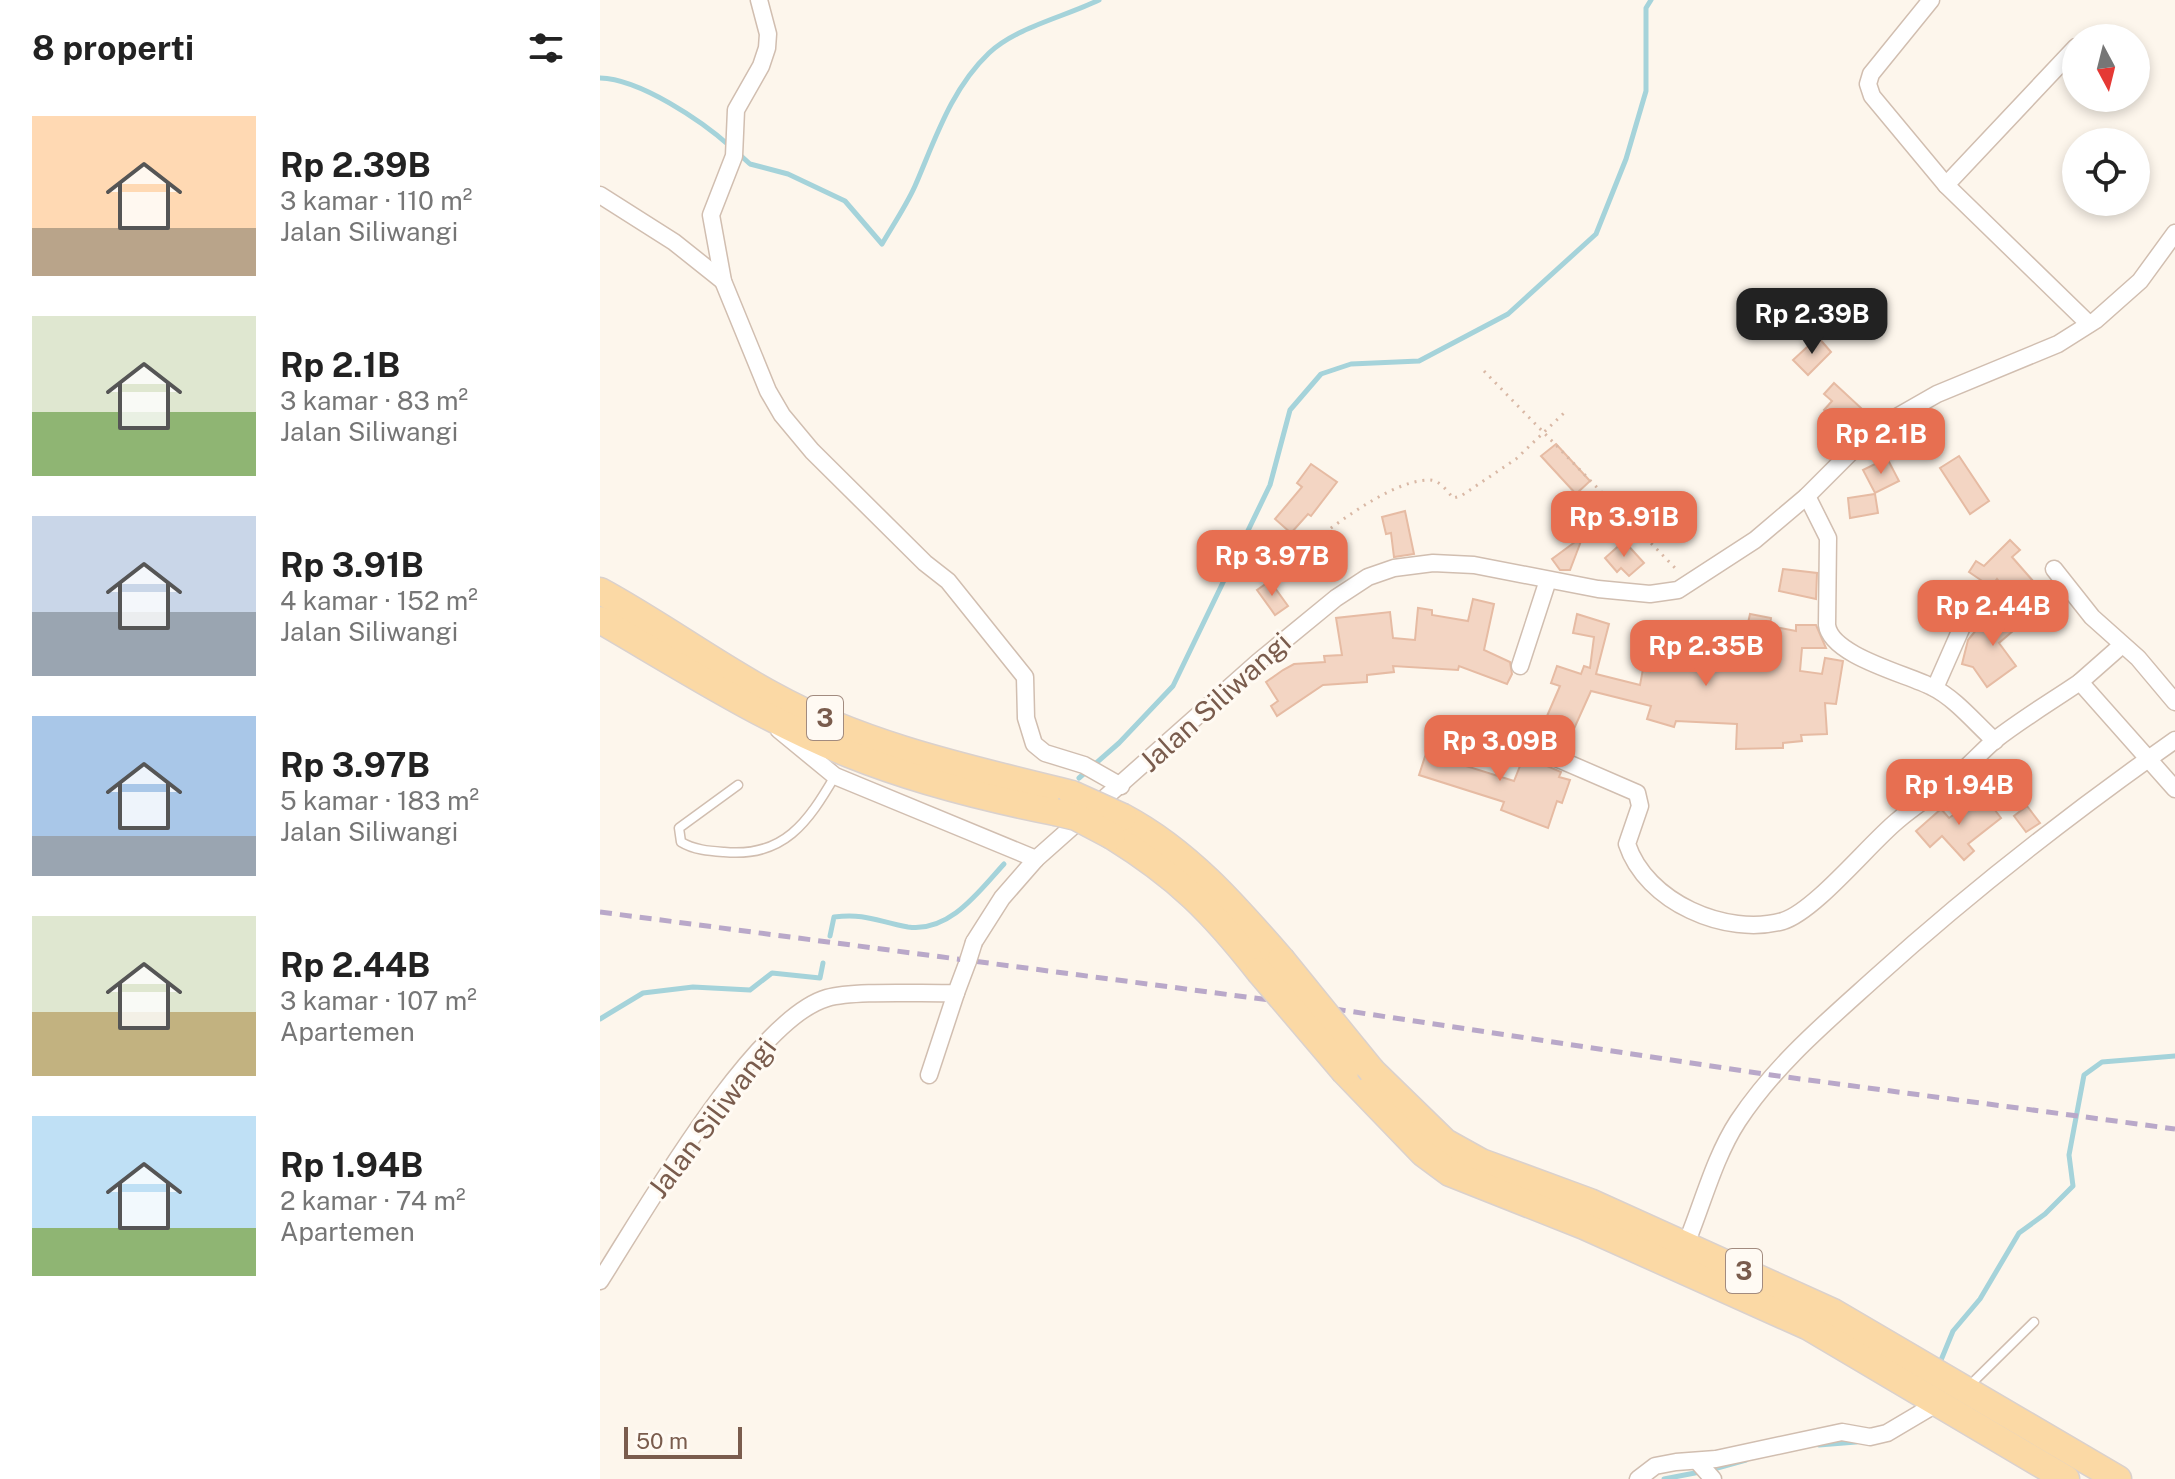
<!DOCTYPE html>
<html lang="id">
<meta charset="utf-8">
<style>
:root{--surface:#fff;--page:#f2f2f2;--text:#222;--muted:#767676;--accent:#e76f51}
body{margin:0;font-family:"Public Sans",sans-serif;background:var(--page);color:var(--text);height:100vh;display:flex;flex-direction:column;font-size:30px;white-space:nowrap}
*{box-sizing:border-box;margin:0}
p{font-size:26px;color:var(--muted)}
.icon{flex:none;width:44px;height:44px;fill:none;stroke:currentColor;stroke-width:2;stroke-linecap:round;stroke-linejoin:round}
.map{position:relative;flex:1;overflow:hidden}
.side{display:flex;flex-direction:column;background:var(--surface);width:600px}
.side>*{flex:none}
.needle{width:52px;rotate:173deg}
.controls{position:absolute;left:1462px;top:24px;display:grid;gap:16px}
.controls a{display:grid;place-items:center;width:88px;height:88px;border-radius:50%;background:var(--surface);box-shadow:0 4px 12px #0003;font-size:40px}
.scale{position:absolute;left:24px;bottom:20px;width:118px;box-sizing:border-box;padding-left:8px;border:4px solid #7a5c4d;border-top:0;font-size:22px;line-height:28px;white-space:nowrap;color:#7a5c4d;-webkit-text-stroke:6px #fffaf3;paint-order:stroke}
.price{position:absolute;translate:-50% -68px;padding:0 18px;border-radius:16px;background:var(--accent);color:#fff;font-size:26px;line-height:52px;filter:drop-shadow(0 2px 4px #0008)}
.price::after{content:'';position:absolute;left:50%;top:48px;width:24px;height:18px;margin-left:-12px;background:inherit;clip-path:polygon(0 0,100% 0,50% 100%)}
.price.selected{background:#222;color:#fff}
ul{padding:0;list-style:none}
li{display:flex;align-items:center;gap:24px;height:200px;padding:0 32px}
li span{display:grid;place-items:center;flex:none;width:224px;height:160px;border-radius:0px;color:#555}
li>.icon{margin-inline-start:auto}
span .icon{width:96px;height:96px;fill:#fffc;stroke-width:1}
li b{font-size:34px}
h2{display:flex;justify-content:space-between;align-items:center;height:96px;padding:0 32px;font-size:34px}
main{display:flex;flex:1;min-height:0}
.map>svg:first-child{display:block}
</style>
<main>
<section class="side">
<h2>8 properti<svg class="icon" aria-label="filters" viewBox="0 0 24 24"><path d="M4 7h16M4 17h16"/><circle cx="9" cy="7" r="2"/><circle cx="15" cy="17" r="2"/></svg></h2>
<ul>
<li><span style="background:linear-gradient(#ffd9b3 70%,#b9a48a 0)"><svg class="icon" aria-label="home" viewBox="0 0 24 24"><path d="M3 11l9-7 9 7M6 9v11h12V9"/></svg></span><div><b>Rp 2.39B</b><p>3 kamar · 110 m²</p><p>Jalan Siliwangi</p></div></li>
<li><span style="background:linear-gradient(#dfe7d0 60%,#8fb573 0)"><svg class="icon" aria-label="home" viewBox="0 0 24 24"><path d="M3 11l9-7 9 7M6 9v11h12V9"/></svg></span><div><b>Rp 2.1B</b><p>3 kamar · 83 m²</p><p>Jalan Siliwangi</p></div></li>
<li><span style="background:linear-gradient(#c9d6e8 60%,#9aa5b1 0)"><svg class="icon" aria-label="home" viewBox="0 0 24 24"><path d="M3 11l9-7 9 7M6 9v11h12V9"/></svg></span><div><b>Rp 3.91B</b><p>4 kamar · 152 m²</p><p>Jalan Siliwangi</p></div></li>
<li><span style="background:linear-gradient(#a9c7e8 75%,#9aa5b1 0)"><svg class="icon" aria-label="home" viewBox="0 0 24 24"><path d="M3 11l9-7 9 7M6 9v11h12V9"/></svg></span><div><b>Rp 3.97B</b><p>5 kamar · 183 m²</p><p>Jalan Siliwangi</p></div></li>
<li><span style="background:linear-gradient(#dfe7d0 60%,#c2b280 0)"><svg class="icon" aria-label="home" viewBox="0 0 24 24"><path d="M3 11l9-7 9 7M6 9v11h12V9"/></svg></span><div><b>Rp 2.44B</b><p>3 kamar · 107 m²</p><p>Apartemen</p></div></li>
<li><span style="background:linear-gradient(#bfe0f5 70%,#8fb573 0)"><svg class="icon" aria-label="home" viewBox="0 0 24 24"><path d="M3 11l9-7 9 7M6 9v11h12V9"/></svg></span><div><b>Rp 1.94B</b><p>2 kamar · 74 m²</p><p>Apartemen</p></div></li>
</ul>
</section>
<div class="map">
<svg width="1575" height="1479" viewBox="0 0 1575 1479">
<rect width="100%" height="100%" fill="#fdf6ec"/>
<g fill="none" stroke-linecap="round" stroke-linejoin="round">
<g stroke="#a5d3da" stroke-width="5">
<path d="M 0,78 C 40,79 102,121 131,147"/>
<path d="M 139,154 L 150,164 L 188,174 L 245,201 L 282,244 C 293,225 306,206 315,186 C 335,140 351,89 389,53 C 417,27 464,17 499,0"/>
<polyline points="479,778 519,743 573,686 670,485 690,410 721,374 751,364 819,361 908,314 996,234 1026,159 1046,91 1046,8 1051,0"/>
<path d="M 230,936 L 234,917 C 267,913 278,922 308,927 C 350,933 380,890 404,864"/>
<polyline points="0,1019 43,993 93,987 150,990 172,973 220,978 223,963"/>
<polyline points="1339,1365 1353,1331 1380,1299 1419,1233 1445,1214 1473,1186 1469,1155 1484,1075 1502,1062 1575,1056"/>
<polyline points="1219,1445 1256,1442"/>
<polyline points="1110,1470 1146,1460"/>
<polyline points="1064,1479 1100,1472"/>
</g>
</g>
<g fill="#f3d5c3" stroke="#e6bba3" stroke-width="2">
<polygon points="1218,337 1231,352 1208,375 1193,360"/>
<polygon points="1234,383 1261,408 1251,419 1243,411 1235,420 1224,410 1232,401 1224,394"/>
<polygon points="956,444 990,481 976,494 941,456"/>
<polygon points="1359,456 1389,501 1370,514 1340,468"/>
<polygon points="1287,458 1299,481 1275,493 1263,470"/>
<polygon points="711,464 737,482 711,516 708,514 691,533 675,519 702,487 697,483"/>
<polygon points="1275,494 1278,513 1250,518 1248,498"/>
<polygon points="1045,502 1065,524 1054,534 1034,512"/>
<polygon points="805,511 814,554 794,557 791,533 786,534 782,517"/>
<polygon points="983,536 970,570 960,570 952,559"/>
<polygon points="1410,540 1420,550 1412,557 1433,581 1412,598 1397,579 1391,587 1369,572 1376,561 1384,566"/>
<polygon points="1024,541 1044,563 1029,576 1021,568 1017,572 1005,558"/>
<polygon points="1183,569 1217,573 1216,599 1179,591"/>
<polygon points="670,581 688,606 675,615 657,590"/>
<polygon points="873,599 894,604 884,650 910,662 912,674 907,684 859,666 858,670 793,666 794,672 767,675 767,682 723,685 677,716 671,706 678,701 666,682 683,670 694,664 725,662 724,656 742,655 736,618 790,612 793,638 815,640 818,608 832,610 832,615 868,621"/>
<polygon points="1415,605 1427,619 1399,643 1416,666 1387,687 1373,667 1362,664 1368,640 1381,624 1387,630"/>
<polygon points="977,614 1009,624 996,674 1040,685 1043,669 1050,671 1054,656 1070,660 1072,646 1095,650 1143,645 1150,614 1171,618 1170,626 1196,631 1196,625 1216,625 1226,648 1202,648 1200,671 1222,674 1225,658 1243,661 1236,704 1225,703 1227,734 1201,735 1202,741 1183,743 1183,748 1136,749 1137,724 1076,721 1074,727 1047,719 1051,706 991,691 968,742 973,745 970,752 926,734 916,740 917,751 893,745 898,728 904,730 907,720 941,730 960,686 951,683 957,666 981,674 984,666 990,668 994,637 973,633"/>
<polygon points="832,735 856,743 850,761 914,781 924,756 961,772 959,777 970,780 962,803 957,801 948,828 901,810 904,802 819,775"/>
<polygon points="1388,801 1401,818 1368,844 1374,851 1364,860 1342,836 1330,847 1316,831 1341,809 1349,818 1370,803 1376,810"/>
<polygon points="1427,806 1440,823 1426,832 1414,816"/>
</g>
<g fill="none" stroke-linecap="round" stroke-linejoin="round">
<defs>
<g id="service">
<path d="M 138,785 L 79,828 L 81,842 C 94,850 110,851 124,852 C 184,858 208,822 235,776"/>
<polyline points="1369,1386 1434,1322"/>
</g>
<g id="minor">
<polyline points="159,0 168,34 167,48 161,66 136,110 134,156 111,215 123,281 168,391 182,415 212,451 325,563 348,581 425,677 426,718 434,744 445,753 484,765 521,786"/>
<polyline points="1331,0 1271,74 1268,84 1272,96 1346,185 1489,324"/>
<polyline points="1346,185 1476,47"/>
<polyline points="0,195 74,242 123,281"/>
<path d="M 1207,496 L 1228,538 L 1227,625 C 1231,656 1307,674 1332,687 C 1355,698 1376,724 1395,741"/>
<polyline points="1454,569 1492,617 1538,658 1575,702"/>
<polyline points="920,666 948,580"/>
<polyline points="1480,682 1522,645"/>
<polyline points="1335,688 1376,595"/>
<polyline points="179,730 235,776 436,859"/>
<path d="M 926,745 L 1037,793 L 1040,806 L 1027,844 C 1046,902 1126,937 1183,921 C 1215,911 1269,844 1297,821 C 1315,805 1336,793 1355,777 C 1369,766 1381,752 1395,740 C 1422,719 1452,701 1480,682 L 1575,789"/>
<polyline points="374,942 402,898 436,859 658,662 736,598 768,577 794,568 833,563 874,565 998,589 1050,594 1078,590 1155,540 1207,496 1255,448 1295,418 1337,394 1458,344 1496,320 1540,281 1575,233"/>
<polyline points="329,1075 356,993"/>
<path d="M 1086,1244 C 1103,1203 1114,1158 1138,1121 C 1176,1064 1225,1023 1276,977 C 1371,891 1470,814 1575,740"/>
<path d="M 0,1281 C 43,1214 154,1019 227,998 C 254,990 324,994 356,993 L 368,961"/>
<polyline points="1097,1461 1113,1479"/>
<polyline points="1038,1479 1055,1466 1076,1462 1116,1459 1242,1432 1270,1437 1287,1433 1336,1404"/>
</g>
<g id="primary">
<path d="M 0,591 C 59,623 113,663 172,695 C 264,746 371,769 472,794"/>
<path d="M 0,620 C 81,667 162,719 249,754 C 316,781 384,798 455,812"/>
<path d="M 523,817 C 587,851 634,905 681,959"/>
<path d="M 512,836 C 578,877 612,911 659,971"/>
<polyline points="772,1071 845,1142 881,1162 990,1202 1233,1312 1518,1479"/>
<polyline points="745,1072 823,1153 850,1173 984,1226 1209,1327 1466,1479"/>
</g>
</defs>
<use href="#service" stroke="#d1beb0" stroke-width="11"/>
<use href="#minor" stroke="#d1beb0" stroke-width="19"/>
<use href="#primary" stroke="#dad1cd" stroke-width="29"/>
<g stroke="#d9b8a5" stroke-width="3" stroke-dasharray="2 6" stroke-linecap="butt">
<polyline points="884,371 1079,572"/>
<path d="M 680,567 C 713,542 786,480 829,480 C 840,480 847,491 853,498 L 861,496 L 916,459 L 964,413"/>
</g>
<use href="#service" stroke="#fff" stroke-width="8"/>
<use href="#minor" stroke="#fff" stroke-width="16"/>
<use href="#primary" stroke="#fbd9a5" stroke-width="26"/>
<polyline stroke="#b9a8c9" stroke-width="5" stroke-dasharray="12 8" stroke-linecap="butt" points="0,912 715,1006 1171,1075 1575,1129"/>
<defs>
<polyline id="minor-bridge" points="368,961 374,942"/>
<g id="primary-bridge">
<polyline points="472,794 523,817"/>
<polyline points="455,812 476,817 512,836"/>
<polyline points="681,959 772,1071"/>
<polyline points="659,971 745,1072"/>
</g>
</defs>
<use href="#minor-bridge" stroke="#d1beb0" stroke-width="19" stroke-linecap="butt"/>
<use href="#primary-bridge" stroke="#dad1cd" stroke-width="29" stroke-linecap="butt"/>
<use href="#minor-bridge" stroke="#fff" stroke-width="16"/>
<use href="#primary-bridge" stroke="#fbd9a5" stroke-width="26"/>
</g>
<g text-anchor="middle" stroke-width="6" stroke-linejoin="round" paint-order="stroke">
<g fill="#fffaf3" stroke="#a28b7f" stroke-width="2">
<rect x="207" y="696" width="36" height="44" rx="6"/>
<rect x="1126" y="1249" width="36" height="44" rx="6"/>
</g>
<g font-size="26" font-weight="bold" fill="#7a5c4d">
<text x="225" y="727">3</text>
<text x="1144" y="1280">3</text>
</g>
<g font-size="28" fill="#7a5c4d" stroke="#fffaf3">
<text transform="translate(615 702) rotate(-42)" y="10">Jalan Siliwangi</text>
<text transform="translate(112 1118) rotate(-53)" y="10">Jalan Siliwangi</text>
</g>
</g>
</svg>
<div class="controls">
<a><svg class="needle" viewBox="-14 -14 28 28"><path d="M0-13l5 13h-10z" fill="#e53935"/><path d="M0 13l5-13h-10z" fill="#767676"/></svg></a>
<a><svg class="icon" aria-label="locate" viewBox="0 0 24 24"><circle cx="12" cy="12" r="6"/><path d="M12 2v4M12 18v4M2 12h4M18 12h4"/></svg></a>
</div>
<div class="scale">50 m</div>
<b class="price selected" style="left:1212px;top:356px">Rp 2.39B</b>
<b class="price" style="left:1281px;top:476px">Rp 2.1B</b>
<b class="price" style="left:1024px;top:559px">Rp 3.91B</b>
<b class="price" style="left:672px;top:598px">Rp 3.97B</b>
<b class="price" style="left:1393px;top:648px">Rp 2.44B</b>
<b class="price" style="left:1106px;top:688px">Rp 2.35B</b>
<b class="price" style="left:900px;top:783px">Rp 3.09B</b>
<b class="price" style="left:1359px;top:827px">Rp 1.94B</b>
</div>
</main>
